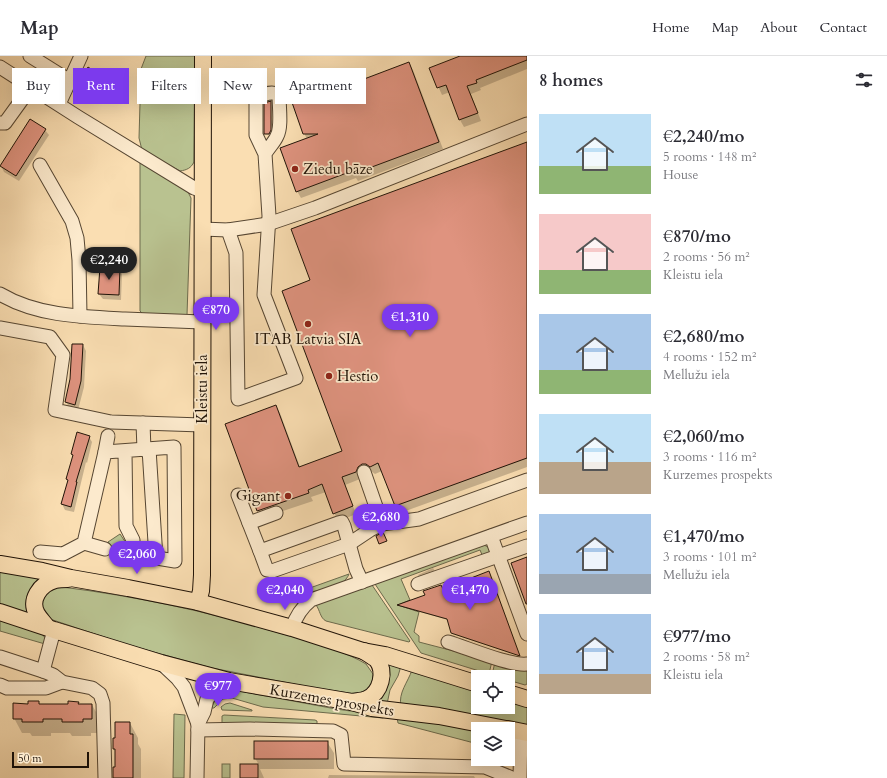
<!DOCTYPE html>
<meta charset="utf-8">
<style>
:root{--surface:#fff;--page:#f2f2f3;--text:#2b2b33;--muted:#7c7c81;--line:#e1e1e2;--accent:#7c3aed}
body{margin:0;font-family:Cardo,serif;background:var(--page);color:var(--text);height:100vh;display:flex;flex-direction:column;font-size:15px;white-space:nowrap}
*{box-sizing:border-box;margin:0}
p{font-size:13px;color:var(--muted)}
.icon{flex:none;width:22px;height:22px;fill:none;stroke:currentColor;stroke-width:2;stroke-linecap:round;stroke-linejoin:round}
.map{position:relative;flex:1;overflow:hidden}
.panel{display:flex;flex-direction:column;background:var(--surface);width:360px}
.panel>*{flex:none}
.hud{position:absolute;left:12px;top:12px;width:380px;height:36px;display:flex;gap:8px}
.controls{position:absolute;left:471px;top:614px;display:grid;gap:8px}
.controls a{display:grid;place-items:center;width:44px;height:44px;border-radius:0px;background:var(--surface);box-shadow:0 4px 16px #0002;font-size:20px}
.scale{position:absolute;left:12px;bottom:10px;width:77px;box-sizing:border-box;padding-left:4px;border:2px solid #201307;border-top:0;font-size:11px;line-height:14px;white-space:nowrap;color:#201307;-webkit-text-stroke:3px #fceacd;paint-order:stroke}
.price{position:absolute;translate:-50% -34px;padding:0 9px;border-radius:14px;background:var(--accent);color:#fff;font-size:13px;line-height:26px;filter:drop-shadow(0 1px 2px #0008)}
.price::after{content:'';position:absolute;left:50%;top:24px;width:12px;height:9px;margin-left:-6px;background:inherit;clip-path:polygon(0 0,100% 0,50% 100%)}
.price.current{background:#222;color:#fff}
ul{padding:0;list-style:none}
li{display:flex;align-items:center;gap:12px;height:100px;padding:0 12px}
li span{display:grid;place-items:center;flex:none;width:112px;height:80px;border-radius:0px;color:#555}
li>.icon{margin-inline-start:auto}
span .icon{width:48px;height:48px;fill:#fffc;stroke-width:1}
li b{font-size:17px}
h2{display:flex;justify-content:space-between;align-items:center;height:48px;padding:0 12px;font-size:17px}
.tag{padding:0 14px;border-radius:0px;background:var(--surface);box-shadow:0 4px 16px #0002;font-size:14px;line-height:36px}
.tag.current{background:var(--accent);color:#fff}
header{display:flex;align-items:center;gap:24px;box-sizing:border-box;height:56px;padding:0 20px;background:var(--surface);border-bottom:1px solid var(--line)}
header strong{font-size:19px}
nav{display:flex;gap:22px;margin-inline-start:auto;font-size:14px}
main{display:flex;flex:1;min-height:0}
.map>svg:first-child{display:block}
</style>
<header>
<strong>Map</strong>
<nav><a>Home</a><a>Map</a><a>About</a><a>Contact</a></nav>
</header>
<main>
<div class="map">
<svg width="527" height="722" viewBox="0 0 527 722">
<rect width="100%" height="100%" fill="#fadeb2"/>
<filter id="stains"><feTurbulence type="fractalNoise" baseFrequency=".005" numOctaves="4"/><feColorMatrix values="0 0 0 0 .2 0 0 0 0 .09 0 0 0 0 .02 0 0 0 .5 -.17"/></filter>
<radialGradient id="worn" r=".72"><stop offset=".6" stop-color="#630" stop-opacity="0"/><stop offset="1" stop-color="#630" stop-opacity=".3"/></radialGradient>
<g fill="#b9c290" stroke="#6c6a4c">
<path d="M 146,0 L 195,0 L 194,106 C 191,112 187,114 180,115 L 142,94 L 139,82 L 141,13 Z"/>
<polygon points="140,104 188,136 191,142 187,259 143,258 140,255"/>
<polygon points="120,478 128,490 117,498 108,486"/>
<polygon points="484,489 488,491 492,497 483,501 480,494 401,523 410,544 398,549 419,556 414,576 419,580 419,586 492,605 489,618 421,597 375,528"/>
<polygon points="0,513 41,521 31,562 0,551"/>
<path d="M 349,518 C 343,534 317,532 303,539 L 303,536 L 307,533 Z"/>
<path d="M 372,529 L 410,585 L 409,586 L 326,565 C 320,562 320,554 316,549 Z"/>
<path d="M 62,531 C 134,540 206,555 276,576 C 304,584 333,591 359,604 L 366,608 L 373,618 L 372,628 L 369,633 L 357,638 L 314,632 L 212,612 L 186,605 L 125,588 L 50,563 L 42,553 L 42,542 L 51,532 Z"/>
<polygon points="0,563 42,578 46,583 45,588 0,575"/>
<polygon points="385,606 401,610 398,620 390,634 387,648 376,647"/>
<polygon points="495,606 527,615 527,628 525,629 508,624 508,621 498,621 492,619"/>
<path d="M 412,614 L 478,635 L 478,651 L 508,651 L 508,643 L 527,649 L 527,672 L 401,650 C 398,637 408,626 412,614 Z"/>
<polygon points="232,635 239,635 336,653 386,660 383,662 263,651 232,642 223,643 214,652 211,652 217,641"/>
<polygon points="230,647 252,654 252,655 222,654 221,651 225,648"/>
<polygon points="174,658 185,659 184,722 173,722"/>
<polygon points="224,659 315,664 317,665 317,672 222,670 222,660"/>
<polygon points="397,661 478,674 478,688 398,667"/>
<rect x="222" y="708" width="8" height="14"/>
</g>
<g fill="#0003">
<polygon points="463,0 527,0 527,13 480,32 481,34 471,38 481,65 464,71 460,64 450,36 442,39 430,12"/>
<polygon points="409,7 413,14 443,93 358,125 356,122 301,142 297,135 307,83 304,77 308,29 315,43"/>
<polygon points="96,17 98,21 85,42 77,37 75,34"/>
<polygon points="271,46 272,68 270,79 266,78 265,77"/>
<polygon points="30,64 45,74 49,79 19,125 4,116 1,110"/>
<polygon points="527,87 527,411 400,457 396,450 382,415 375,418 371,415 365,416 360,423 345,429 356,458 339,465 334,457 326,436 311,441 313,445 262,462 258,455 226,369 276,350 280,357 300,411 343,395 311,225"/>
<polygon points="119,213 122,218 121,244 103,243 99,238"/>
<polygon points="83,289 86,295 84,331 78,354 69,351 66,346"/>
<polygon points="89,381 92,386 87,407 86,406 74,456 65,454 62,448 74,401 72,398"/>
<polygon points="433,512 436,517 420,523 418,519"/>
<polygon points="490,518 520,600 453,578 448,564 399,550"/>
<polygon points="38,646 40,649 69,649 78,647 79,649 92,649 100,663 100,677 91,677 91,680 72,680 70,677 51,677 51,680 32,680 30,677 22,677 14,662 29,649"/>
<polygon points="130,667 138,682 138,688 141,693 141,722 114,722 116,697 114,693"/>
<polygon points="327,686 334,697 334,713 260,713 264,722 241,722 241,709 259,709 255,702"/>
<polygon points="329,719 474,720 475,722 328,722"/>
</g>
<g fill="#df937f" stroke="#201307">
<polygon points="460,0 527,0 527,4 476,24 477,27 467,30 478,57 459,64 446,29 437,32 429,12"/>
<polygon points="409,6 439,86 353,118 352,115 296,136 280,92 318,78 303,78 288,35 309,27 314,42"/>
<polygon points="88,11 97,17 83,39 74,34"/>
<polygon points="271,45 271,74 269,78 264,78 264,47"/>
<polygon points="30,63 46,73 16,120 0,110"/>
<polygon points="527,86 527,402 395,450 378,407 370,411 366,408 362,408 358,411 356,416 342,421 353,450 333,458 322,428 308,434 309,437 257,455 225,368 276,349 299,411 342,395 282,235 310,224 291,173"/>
<polygon points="100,211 120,212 119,239 98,238"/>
<polygon points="72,288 83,288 81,325 75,349 65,346 70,323"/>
<polygon points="77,376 90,380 76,426 77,426 71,451 61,448 68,424 66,423 73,399 71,398"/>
<polygon points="383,476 387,485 379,488 376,480"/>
<polygon points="527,501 527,548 526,548 511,507"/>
<polygon points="489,515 520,600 451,577 447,563 397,549 425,539 423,535 441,529 443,533"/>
<polygon points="28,645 39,645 39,648 68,648 68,645 79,646 78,648 92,648 92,663 83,663 83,666 62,666 62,663 43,663 43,666 22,666 22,663 13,663 13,647 28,648"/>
<polygon points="115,666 130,666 130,678 133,678 133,722 113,722 113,711 115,711 115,693 113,693 113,682 115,682"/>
<rect x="254" y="685" width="74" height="18"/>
<rect x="240" y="708" width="18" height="14"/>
</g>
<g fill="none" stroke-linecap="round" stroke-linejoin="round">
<defs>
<g id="minor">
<polyline points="30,0 70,25"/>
<polyline points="0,11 78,61 194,132 203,135"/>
<polyline points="59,48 81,0"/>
<polyline points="0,67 5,67 31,31"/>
<polyline points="40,109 72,165 77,182 79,204 80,260"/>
<polyline points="202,173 228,174 268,168 315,152 527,68"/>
<path d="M 228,174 L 236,197 L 238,343 L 296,322 L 264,239 L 269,160 L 265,98 L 256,79 L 256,43 C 262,39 271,34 279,39 C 279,51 282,71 277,80 C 274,87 268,92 265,98"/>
<path d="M 0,238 C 37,260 83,261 125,263 C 151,264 177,265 202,266"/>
<polyline points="0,272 50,281 63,299 55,354 111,366 202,369"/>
<polyline points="143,367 144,394"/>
<polyline points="149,393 156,502"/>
<polyline points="105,396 108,380"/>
<polyline points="364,416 382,468"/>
<polyline points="238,439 260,495 338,467 342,466 344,470 356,513 362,526"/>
<polyline points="249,467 276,457"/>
<polyline points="491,480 527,578"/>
<polyline points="84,487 105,493"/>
<polyline points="260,495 267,514 272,515 349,488 370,474 382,468 419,463 527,424"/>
<polyline points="40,496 63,498 84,487 105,396 174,391 175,505 133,498 133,484 126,470 125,395"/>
<polyline points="418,528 527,490"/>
<path d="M 292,572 C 296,560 301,552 311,544 L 527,467"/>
<path d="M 448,586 C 468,592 509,610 527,608"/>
<polyline points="0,601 43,615 54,574"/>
<polyline points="161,607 177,622 184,631 198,668"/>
<polyline points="43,615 53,619 62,626 92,632 100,638 103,647 105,722"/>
<polyline points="0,629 7,632 46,632 62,626"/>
<polyline points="198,674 250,673 333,675 341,679 344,708 485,711 512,722"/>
<polyline points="197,722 198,668 204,656 207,643 213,636 229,625"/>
<polyline points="520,722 521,676"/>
</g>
<g id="major">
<polyline points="0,508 42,515 71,522 128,532 198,546 292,572 363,595 385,599 478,628"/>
<polyline points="198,546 201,535 202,519 203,0"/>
<polyline points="0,556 54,574 161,607 229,625 352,646 372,652 439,660 506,673"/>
<path d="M 47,571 C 44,567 40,563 37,558 C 29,544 40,528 55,524 C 59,523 64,523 68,523"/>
<polyline points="508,637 527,643"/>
<path d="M 352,646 C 357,645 363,645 367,643 C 381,636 386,616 377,604 C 374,601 368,598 364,595"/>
<polyline points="508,673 527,677"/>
</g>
</defs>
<use href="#minor" stroke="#564632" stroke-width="15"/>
<use href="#major" stroke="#201307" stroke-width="18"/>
<use href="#minor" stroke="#fceacd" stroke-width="13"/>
<use href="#major" stroke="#fadeb2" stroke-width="16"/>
</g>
<g fill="#8f2418" stroke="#fceacd" stroke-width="1.5">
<circle cx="295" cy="113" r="4"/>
<circle cx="308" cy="268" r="4"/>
<circle cx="329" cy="320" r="4"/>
<circle cx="288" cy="440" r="4"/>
</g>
<g text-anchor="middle" stroke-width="3.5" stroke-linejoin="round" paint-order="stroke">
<g font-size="15" fill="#201307" stroke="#fceacd" text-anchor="start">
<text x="303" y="118">Ziedu bāze</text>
<text x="308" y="288" text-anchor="middle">ITAB Latvia SIA</text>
<text x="337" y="325">Hestio</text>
<text x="280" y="445" text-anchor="end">Gigant</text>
</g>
<g font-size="15" fill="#201307" stroke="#fceacd">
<text transform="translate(202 333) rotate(-90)" y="5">Kleistu iela</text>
<text transform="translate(332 644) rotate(10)" y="5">Kurzemes prospekts</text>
</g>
</g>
<rect width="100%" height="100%" filter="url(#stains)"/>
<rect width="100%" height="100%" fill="url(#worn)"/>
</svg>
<div class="controls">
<a><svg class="icon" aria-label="locate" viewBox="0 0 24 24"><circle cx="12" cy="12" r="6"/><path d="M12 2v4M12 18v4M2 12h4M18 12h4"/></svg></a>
<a><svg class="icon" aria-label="layers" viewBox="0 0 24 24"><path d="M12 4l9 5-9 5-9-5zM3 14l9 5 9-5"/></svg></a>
</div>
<div class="scale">50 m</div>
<b class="price current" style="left:109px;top:225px">€2,240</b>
<b class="price" style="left:216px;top:275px">€870</b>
<b class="price" style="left:410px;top:282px">€1,310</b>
<b class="price" style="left:381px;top:482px">€2,680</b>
<b class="price" style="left:137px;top:519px">€2,060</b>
<b class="price" style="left:285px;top:555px">€2,040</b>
<b class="price" style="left:470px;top:555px">€1,470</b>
<b class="price" style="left:218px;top:651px">€977</b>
<div class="hud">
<a class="tag">Buy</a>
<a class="tag current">Rent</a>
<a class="tag">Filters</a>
<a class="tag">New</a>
<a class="tag">Apartment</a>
</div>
</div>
<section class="panel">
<h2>8 homes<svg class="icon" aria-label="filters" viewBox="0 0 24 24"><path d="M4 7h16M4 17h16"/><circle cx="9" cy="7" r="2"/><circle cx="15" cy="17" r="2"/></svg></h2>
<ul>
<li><span style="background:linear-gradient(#bfe0f5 65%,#8fb573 0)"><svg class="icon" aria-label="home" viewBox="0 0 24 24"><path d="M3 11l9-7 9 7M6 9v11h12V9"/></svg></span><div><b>€2,240/mo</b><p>5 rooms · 148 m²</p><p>House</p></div></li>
<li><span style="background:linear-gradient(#f6c9c9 70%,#8fb573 0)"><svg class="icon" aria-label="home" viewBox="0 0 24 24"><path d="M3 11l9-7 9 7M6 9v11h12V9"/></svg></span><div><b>€870/mo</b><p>2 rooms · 56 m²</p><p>Kleistu iela</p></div></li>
<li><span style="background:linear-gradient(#a9c7e8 70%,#8fb573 0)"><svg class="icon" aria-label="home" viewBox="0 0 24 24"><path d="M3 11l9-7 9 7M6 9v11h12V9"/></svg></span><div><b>€2,680/mo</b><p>4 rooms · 152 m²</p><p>Mellužu iela</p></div></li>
<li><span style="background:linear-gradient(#bfe0f5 60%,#b9a48a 0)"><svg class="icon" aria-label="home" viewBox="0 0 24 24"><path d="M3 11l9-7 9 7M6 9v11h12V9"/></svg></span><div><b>€2,060/mo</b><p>3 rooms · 116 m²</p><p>Kurzemes prospekts</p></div></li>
<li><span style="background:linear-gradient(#a9c7e8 75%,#9aa5b1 0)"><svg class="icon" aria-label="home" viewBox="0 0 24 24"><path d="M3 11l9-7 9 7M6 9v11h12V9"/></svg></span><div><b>€1,470/mo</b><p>3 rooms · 101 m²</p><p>Mellužu iela</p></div></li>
<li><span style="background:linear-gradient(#a9c7e8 75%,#b9a48a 0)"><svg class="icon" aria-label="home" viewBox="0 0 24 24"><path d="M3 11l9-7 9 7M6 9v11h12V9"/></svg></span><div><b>€977/mo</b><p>2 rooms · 58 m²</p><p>Kleistu iela</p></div></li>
</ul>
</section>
</main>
